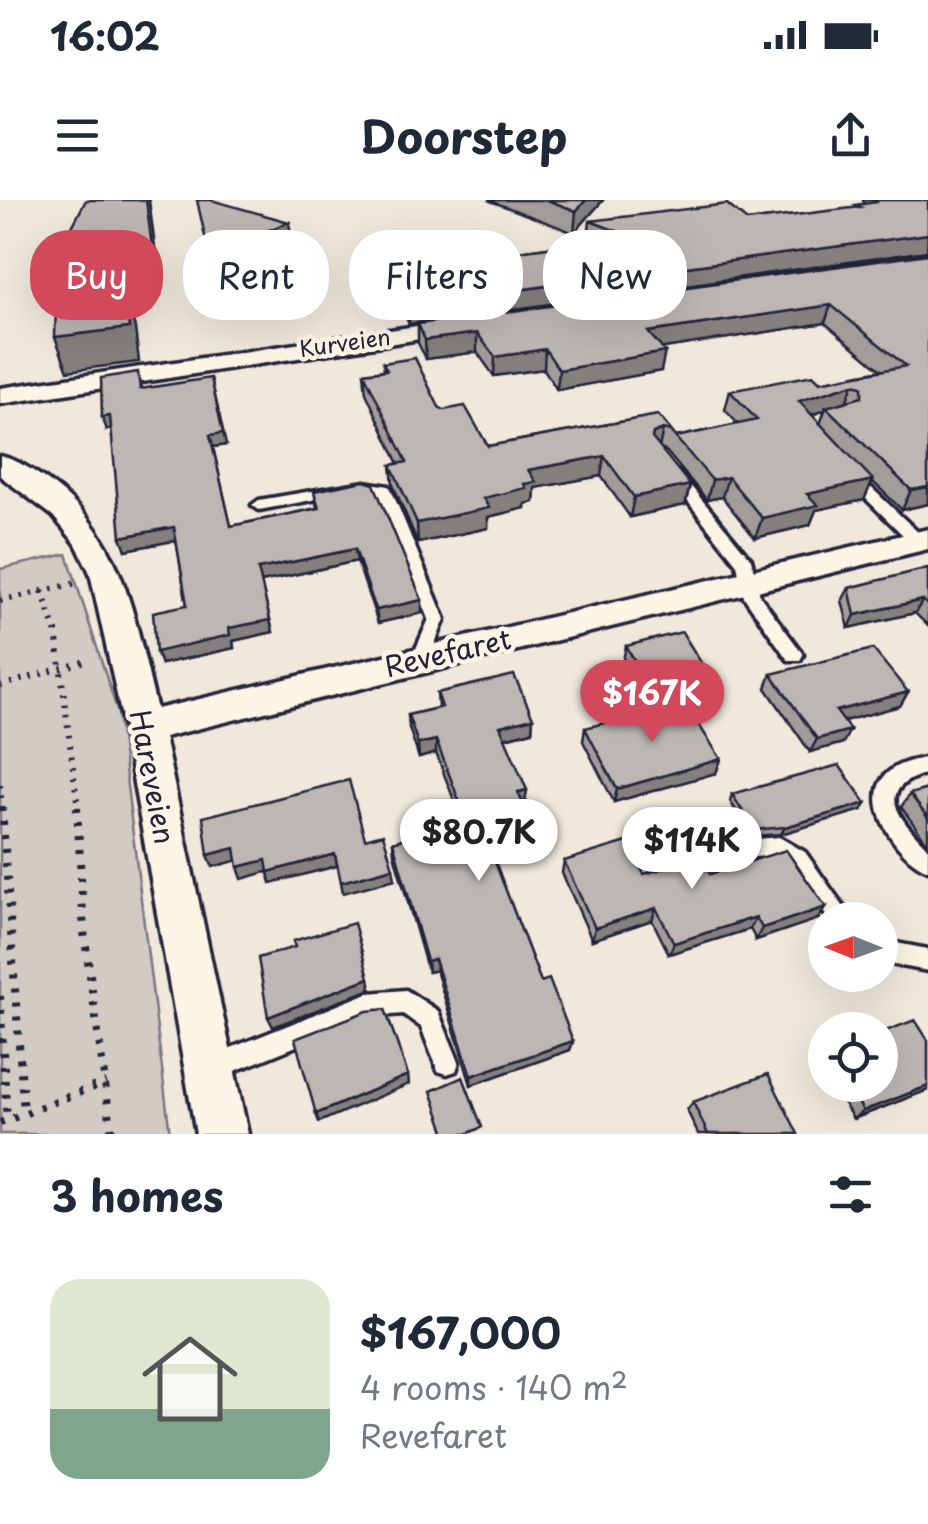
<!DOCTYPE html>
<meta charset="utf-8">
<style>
:root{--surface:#fff;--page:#f6f6f7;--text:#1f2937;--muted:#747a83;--line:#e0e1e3;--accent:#d1495b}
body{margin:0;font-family:"Playpen Sans",sans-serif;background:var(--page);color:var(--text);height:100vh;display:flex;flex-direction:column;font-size:38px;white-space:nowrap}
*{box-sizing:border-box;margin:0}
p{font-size:32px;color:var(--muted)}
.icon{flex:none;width:55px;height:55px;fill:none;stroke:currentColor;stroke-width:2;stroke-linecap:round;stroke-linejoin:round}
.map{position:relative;height:934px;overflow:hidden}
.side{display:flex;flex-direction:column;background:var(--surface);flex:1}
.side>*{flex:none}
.banner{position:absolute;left:30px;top:30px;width:870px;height:90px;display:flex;gap:20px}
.needle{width:65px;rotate:271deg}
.buttons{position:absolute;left:808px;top:702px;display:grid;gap:20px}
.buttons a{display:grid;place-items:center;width:90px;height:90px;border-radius:50%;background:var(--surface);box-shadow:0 10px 40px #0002;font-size:50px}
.price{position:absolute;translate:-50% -85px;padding:0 22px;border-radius:35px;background:#fff;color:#222;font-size:32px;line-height:65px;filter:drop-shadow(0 2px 5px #0008)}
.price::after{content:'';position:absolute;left:50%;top:60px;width:30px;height:22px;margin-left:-15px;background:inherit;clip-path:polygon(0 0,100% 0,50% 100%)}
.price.active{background:var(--accent);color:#fff}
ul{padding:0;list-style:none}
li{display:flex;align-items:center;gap:30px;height:250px;padding:0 50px}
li+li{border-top:2px solid var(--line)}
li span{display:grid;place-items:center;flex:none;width:280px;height:200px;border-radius:30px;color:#555}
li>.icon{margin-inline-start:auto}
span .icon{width:120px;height:120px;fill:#fffc;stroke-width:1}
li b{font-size:42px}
h2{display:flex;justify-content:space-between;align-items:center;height:120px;padding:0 50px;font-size:42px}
.pill{padding:0 35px;border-radius:40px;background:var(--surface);box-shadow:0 10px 40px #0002;font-size:35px;line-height:90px}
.pill.active{background:var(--accent);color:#fff}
.status{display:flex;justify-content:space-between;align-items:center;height:70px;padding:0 50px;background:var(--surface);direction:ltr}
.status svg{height:28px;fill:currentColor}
header{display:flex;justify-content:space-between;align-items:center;height:130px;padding:0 50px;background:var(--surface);font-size:45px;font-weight:700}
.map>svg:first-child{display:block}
</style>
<div class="status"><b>16:02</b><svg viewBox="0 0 49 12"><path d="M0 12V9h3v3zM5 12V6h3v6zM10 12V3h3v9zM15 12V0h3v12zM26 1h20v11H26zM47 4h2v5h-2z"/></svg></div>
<header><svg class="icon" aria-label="menu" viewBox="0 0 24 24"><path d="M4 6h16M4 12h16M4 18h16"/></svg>Doorstep<svg class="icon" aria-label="share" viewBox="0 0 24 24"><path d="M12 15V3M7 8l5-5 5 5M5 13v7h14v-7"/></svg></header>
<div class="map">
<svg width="928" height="934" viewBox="0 0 928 934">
<rect width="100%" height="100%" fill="#efe8db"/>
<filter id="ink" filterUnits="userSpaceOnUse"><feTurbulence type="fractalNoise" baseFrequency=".01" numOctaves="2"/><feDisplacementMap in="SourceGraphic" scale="20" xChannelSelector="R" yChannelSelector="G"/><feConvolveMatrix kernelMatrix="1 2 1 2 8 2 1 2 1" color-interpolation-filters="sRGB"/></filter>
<g filter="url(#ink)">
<polygon fill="#d1cbc3" stroke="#7a767f" stroke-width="2.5" points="67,354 118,513 170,934 0,934 0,369"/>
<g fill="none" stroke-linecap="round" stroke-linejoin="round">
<defs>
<g id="service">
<polygon points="674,271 679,272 751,359 760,396 800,450 803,455 800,460 788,460 744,397 737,364 667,275"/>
<polygon points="853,274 858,275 923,337 926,341 923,345 913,345 848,281 846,278"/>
<polygon points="365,282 389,286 391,289 445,419 426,465 414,465 411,460 429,419 378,293 365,290 259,310 252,305 259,300"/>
<path d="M 928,557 L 928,573 C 872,588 899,619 928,648 L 928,670 C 897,659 855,596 891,570 C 901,562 916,560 928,557 Z"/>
<polygon points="779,637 805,652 853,720 829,720 791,666 776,655 699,663 692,661 689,654 692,647 699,645"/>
<polygon points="880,740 928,749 928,771 880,762"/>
<polygon points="406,790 438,811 459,862 456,871 447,874 438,871 421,827 403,814 368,817 210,881 201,878 198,869 201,860 368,793"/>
</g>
<g id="minor">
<polygon points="464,119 476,126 472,131 0,204 0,188"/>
<path d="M 0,256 C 18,260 34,271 48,281 C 127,338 134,421 157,509 L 928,329 L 928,349 L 164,537 L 248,934 L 196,934 L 124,527 L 90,373 L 76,344 L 53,316 L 0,276 Z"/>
</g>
</defs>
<use href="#service" stroke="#22223b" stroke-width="7"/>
<use href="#minor" stroke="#22223b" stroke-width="7"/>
<g stroke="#22223b" stroke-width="6" stroke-dasharray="2.5 8" stroke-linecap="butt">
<polyline points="42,391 56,431 78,609"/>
<polyline points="0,401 77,383"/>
<polyline points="0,486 90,460"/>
<polyline points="0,585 2,609"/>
</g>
<g stroke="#22223b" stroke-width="8" stroke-dasharray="4 10" stroke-linecap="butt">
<polyline points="2,607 24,914"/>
<polyline points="77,607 84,732 112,934"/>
<polyline points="0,796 7,921"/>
<polyline points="0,923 106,882"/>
</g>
<use href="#service" fill="#fcf5e5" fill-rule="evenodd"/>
<use href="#minor" fill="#fcf5e5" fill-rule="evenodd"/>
</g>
<g fill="#a29d9a" stroke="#22223b" stroke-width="2.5" fill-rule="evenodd">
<polygon points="488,0 603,0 574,33"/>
<polygon points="863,0 928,0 928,52 409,124 390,86 389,68 593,41 588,39 590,21 747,21 856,8 856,5 864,4"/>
<path d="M 928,54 L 928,304 L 902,310 L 872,281 L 864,300 L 816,310 L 810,325 L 755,338 L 722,297 L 707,300 L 666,251 L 660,249 L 690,285 L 685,305 L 630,317 L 601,276 L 535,288 L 534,302 L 525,304 L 525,308 L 488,317 L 488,328 L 418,343 L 393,285 L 391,265 L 399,264 L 366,193 L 364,173 L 384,170 L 383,163 L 488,246 L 658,215 L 676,237 L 738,224 L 725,210 L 730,191 L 820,182 L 881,170 L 825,123 L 662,148 L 661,171 L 557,190 L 544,169 L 494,176 L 477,152 L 426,159 L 418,143 L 418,124 ZM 825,210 L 820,224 L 812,215 Z"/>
<polygon points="141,184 142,189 226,245 213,247 231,326 317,308 314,291 422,413 378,423 357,361 261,382 273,432 233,441 234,448 161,464 156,452 187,405 176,340 126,350 111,229 107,230"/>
<polygon points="928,368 928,426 915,413 849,428 842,401 849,388"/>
<polygon points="626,446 710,477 706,490 649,505 623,460"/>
<polygon points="771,474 908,492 900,506 843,521 843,543 810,552 766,488"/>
<polygon points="437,493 533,518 532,531 505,538 525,603 522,603 529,633 488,644 541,782 573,841 570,850 471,885 436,770 428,772 394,654 393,642 462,621 436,553 419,558 409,528 408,515 438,508"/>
<polygon points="585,528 721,559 716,573 614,602 583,541"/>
<polygon points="928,589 928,644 901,607 910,594"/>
<polygon points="732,594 866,603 862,610 781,634 751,636 730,601"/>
<polygon points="564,661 644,674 710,674 818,719 756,740 750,729 669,754 652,720 592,740 562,673"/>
<polygon points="825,856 825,870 820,861"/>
<polygon points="833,885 880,885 928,890 853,919"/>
<polygon points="693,902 798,934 698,934 687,910"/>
</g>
<g fill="#84807d" stroke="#22223b" stroke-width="2.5">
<polygon points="146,0 149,0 161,95 129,108 135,128 139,162 68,171 55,137 59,108"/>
<polygon points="586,0 603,0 574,33 576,11"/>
<polygon points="289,22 292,41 213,74 209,54"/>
<polygon points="928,34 927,51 409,124 408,105"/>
<polygon points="831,105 825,123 645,151 648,132"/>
<polygon points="477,133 477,152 426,159 425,140"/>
<polygon points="545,149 544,169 494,176 495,157"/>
<polygon points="665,152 661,171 557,190 559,170"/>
<polygon points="211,178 226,245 213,247 210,235"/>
<polygon points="853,184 846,203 826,207 825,210 793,221 799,201"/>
<polygon points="110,216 115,229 107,230 102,217"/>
<polygon points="663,229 659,248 649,253 653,233"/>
<polygon points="604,256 601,276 535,288 534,302 525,304 525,308 488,317 488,328 418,343 417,323 483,298 528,270"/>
<polygon points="728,277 722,297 707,300 712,280"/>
<polygon points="873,280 864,300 816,310 810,325 755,338 762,318 807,294"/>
<polygon points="690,285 685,305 630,317 634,297"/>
<polygon points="928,287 928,304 902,310 911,290"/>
<polygon points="174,327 178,340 126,350 121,337"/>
<polygon points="355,349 357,361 261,382 258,369"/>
<polygon points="422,400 422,413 378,423 376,410"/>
<polygon points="923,400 915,413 849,428 855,415"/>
<polygon points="270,420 273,432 233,441 234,448 161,464 156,452 229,428"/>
<polygon points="710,477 706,490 649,505 652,491"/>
<polygon points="908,492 900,506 829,525 836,511"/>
<polygon points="533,518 532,531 499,539 500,526"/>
<polygon points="850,530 843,543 810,552 817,539"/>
<polygon points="436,540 436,553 419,558 418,544"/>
<polygon points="721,559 716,573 614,602 617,589"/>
<polygon points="527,590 525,603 516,605 518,592"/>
<polygon points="866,603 862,610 781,634 785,627"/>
<polygon points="530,621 529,633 484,646 484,633"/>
<polygon points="235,648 239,660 213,667 208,655"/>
<polygon points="335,654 337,666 271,683 268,672"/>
<polygon points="266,660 270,671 242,679 238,667"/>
<polygon points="393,668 395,679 343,693 341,682"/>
<polygon points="826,707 818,719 756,740 762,728"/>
<polygon points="656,708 652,720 592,740 595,728"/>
<polygon points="756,717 750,729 669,754 674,743"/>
<polygon points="435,759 436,770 428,772 427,761"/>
<polygon points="369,778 371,789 273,827 268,817"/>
<polygon points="573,841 570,850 471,885 471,876"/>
<polygon points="408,875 409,884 319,922 316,914"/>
<polygon points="928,886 928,890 853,919 863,911"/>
</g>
<g fill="#bcb7b3" stroke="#22223b" stroke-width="2.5">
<polygon points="86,0 146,0 155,70 77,101 59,103 61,48"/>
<polygon points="197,0 211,0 289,22 209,54"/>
<polygon points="547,0 586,0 576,11"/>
<polygon points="876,0 928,0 928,34 408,105 389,68 630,36 590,21 727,4 747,21 860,7 856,5 877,2"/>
<polygon points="928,54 928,287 911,290 826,207 862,197 862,186 853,184 799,201 873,280 807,294 818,305 762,318 728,277 712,280 670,231 663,229 653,233 652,238 690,285 634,297 604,256 528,270 536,282 524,284 526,288 483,298 489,308 417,323 391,265 407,262 364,173 387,170 383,163 415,158 439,207 444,210 465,206 488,246 658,215 676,237 757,220 730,191 813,175 820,182 906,166 831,105 648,132 665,152 559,170 545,149 495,157 477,133 425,140 418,124"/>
<polygon points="125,95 129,128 55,137 56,104"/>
<polygon points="138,172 140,189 211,178 223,233 210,235 231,326 319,308 314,291 364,281 374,284 422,400 376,410 355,349 258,369 270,420 229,428 230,435 156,452 153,412 187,405 174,327 121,337 110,216 102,217 101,178"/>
<polygon points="928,368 928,406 923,400 855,415 849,388"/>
<polygon points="682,432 710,477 652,491 626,446"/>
<polygon points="873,449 908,492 836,511 850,530 817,539 771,474"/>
<polygon points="514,475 533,518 500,526 527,590 518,592 530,621 484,633 541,782 549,779 573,841 471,876 435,759 427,761 393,642 466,619 436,540 418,544 408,515 442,507 437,493"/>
<polygon points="684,502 721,559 617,589 585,528"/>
<polygon points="839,565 866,603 785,627 754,630 732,594"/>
<polygon points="349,580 365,639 383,634 393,668 341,682 335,654 268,672 266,660 238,667 235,648 208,655 203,617"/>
<polygon points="928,589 928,618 910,594"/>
<polygon points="627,642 644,674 701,657 710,674 786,650 826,707 762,728 756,717 674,743 656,708 595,728 564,661"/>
<polygon points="354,723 369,778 268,817 258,758 295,747 293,741"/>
<polygon points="385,809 408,875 316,914 295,839 367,811"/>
<polygon points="915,820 928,840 928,886 863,911 848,885 880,885 880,833"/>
<polygon points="768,874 798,934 708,934 693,902"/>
<polygon points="463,877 482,927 467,934 446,934 431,891"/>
</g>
</g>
<g text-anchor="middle" stroke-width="9" stroke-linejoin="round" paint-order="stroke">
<g font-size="22" fill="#22223b" stroke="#fcf5e5">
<text transform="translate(345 143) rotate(-8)" y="8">Kurveien</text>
</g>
<g font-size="28" fill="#22223b" stroke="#fcf5e5">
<text transform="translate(448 453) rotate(-13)" y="10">Revefaret</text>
<text transform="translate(152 577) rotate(79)" y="10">Hareveien</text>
</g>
</g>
</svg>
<div class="buttons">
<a><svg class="needle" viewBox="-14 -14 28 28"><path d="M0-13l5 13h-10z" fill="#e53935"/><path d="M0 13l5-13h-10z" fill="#747a83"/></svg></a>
<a><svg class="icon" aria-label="locate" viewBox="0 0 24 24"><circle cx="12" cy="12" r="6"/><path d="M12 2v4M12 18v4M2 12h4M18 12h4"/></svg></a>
</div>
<b class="price active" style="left:652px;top:545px">$167K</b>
<b class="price" style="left:479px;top:684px">$80.7K</b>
<b class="price" style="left:692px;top:692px">$114K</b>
<div class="banner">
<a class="pill active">Buy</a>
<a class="pill">Rent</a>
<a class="pill">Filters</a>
<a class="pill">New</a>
</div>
</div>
<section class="side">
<h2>3 homes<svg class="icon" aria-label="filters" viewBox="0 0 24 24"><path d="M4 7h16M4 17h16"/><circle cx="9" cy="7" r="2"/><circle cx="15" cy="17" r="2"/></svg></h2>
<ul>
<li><span style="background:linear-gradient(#dfe7d0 65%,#7fa58c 0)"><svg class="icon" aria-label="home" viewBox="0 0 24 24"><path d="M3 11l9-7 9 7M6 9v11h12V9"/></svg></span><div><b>$167,000</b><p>4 rooms · 140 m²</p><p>Revefaret</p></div></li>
</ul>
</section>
